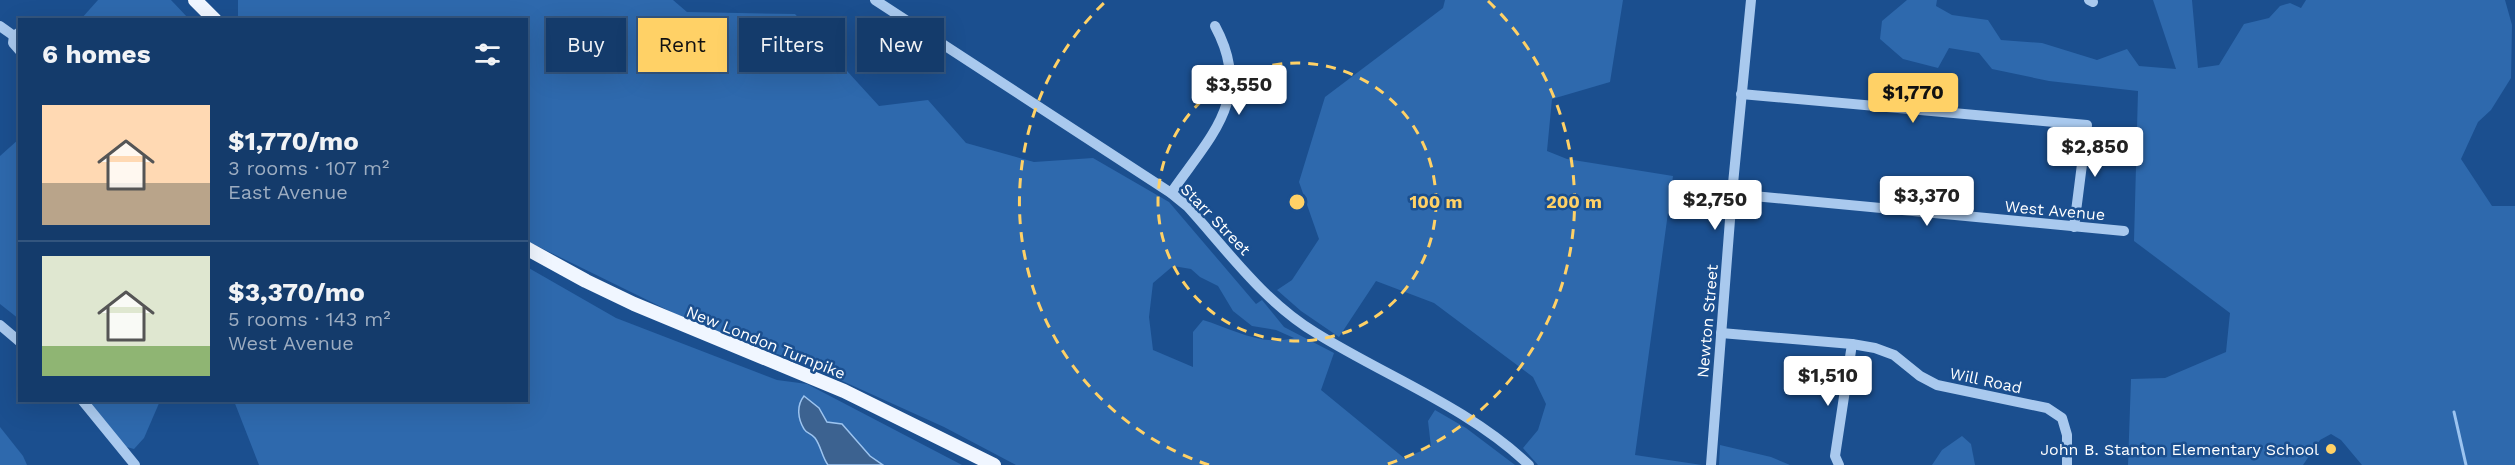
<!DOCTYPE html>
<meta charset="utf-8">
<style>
:root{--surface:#143b6b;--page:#214673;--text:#f1f3f6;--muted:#9dadc1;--line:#33557e;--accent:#ffd166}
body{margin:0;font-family:"Work Sans",sans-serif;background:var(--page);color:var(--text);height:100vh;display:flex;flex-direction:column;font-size:22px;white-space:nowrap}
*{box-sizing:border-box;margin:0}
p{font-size:20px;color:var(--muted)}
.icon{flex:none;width:33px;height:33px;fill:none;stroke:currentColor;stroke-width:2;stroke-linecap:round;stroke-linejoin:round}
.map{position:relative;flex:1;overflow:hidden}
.drawer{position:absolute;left:18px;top:18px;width:510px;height:384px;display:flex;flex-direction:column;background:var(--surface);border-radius:0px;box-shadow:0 6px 24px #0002,0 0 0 2px var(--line)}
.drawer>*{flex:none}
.guide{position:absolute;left:546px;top:18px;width:570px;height:54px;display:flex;gap:12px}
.price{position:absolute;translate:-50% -51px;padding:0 14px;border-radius:6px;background:#fff;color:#222;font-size:20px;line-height:39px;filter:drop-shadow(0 2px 3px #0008)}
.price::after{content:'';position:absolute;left:50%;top:36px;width:18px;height:14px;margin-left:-9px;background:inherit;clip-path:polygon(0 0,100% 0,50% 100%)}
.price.active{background:var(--accent);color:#111}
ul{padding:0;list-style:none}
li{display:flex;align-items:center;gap:18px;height:150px;padding:0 24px}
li+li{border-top:2px solid var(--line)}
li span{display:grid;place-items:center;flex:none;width:168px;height:120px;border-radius:0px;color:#555}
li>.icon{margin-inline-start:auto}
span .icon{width:72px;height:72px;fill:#fffc;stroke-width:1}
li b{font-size:26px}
h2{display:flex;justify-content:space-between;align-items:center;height:72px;padding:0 24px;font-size:26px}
.tag{padding:0 21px;border-radius:0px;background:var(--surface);box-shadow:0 6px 24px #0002,0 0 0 2px var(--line);font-size:21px;line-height:54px}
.tag.active{background:var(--accent);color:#111}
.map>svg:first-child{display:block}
</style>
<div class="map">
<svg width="2515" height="465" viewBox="0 0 2515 465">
<rect width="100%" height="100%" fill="#1b4f8f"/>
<g fill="#2e69ad" fill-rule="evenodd">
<polygon points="98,0 171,0 189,19 81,19"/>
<path d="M 238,0 L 673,0 L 687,12 L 795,14 L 879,106 L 928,100 L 966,143 L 1034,162 L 1093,158 L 1169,202 L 1256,304 L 1262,300 L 1284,327 L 1334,353 L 1321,390 L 1404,458 L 1431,447 L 1428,421 L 1435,410 L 1466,428 L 1515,465 L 1016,465 L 944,427 L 807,365 L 692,322 L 527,241 L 526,20 L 238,20 ZM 1173,266 L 1191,269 L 1200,277 L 1218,286 L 1233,311 L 1252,326 L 1276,330 L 1294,338 C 1262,347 1233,329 1203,320 L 1193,332 L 1193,367 L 1153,350 L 1149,317 L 1153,283 Z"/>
<polygon points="1445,0 1623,0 1610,82 1552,99 1547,151 1567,159 1673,176 1635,455 1702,465 1538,465 1523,448 1538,430 1546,404 1533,377 1434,303 1376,281 1339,337 1301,311 1277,290 1292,280 1319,239 1299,182 1325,97 1443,8"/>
<polygon points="1907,0 1937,0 1936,6 1952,15 1988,20 2001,40 2042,43 2097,60 2127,49 2139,66 2176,69 2153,0 2192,0 2198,68 2219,65 2244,24 2269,18 2280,6 2290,3 2301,8 2306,0 2505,0 2512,25 2511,78 2491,110 2478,122 2461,159 2492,206 2515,206 2515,465 2362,465 2341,440 2331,434 2320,440 2303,465 2128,465 2131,379 2165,378 2226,352 2230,313 2134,241 2138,91 2049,81 1992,69 1979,53 1949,48 1938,68 1903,59 1880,39 1882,21"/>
<polygon points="19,139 19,319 0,304 0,156"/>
<polygon points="527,267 616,318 777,380 807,384 962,465 259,465 234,401 526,400"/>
<polygon points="87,401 160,401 144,438 134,449 123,446"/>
<polygon points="0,427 23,456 27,465 0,465"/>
<polygon points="1962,436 1971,444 1975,465 1932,465 1942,450"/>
<polygon points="1720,445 1771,457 1790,465 1719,465"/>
</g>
<path fill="#3c6290" stroke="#9cc4f0" stroke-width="1.5" d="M 804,396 L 819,408 L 827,422 L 842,424 L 870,456 L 883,465 L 828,465 C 822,457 821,446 815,438 C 812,434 806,433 804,429 C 798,419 796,406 804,396 Z"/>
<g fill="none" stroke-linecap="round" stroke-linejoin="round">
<polyline stroke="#9cc4f0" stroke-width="3" points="2454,412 2466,465"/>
<g stroke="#a9c9ee" stroke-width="10">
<path d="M 875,0 L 1171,193 L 1187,206 C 1227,250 1264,302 1316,333 C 1387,377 1468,407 1529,465"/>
<polyline points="2089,0 2093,2"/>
<polyline points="0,26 14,36"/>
<polyline points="20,32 14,36 13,43 20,51"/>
<polyline points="1741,94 2087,125 2074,227"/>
<path d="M 1171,193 C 1211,135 1254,98 1215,26"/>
<polyline points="1732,194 2124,231"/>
<polyline points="0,325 20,342"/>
<polyline points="1721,333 1852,344 1875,348 1894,355 1920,376 1937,385 2047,408 2062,418 2067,435 2067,465"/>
<polyline points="82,400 135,465"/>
<polyline points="1711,465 1732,194 1751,0"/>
<polyline points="1839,465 1835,456 1852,344"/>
</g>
<g stroke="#f0f6ff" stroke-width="14">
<polyline points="195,0 215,20"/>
<polyline points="526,248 586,281 634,304 844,391 994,465"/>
</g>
</g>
<g fill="none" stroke="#ffd166" stroke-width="3" stroke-dasharray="10 8">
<circle cx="1297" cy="202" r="139"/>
<path d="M1209 465A277 277 0 0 1 1106 1M1488 1A277 277 0 0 1 1385 465"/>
</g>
<circle fill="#ffd166" stroke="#1b4f8f" stroke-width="2" cx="2331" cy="449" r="6"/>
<g text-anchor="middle" stroke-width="5" stroke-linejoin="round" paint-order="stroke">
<g font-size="16" fill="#fff" stroke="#1b4f8f">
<text transform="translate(2055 210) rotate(5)" y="6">West Avenue</text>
<text transform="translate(1216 219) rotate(46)" y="6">Starr Street</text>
<text transform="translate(1707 321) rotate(-85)" y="6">Newton Street</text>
<text transform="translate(766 342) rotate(22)" y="6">New London Turnpike</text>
<text transform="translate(1986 380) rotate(12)" y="6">Will Road</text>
</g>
<g font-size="16" fill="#fff" stroke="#1b4f8f" text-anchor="end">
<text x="2319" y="455">John B. Stanton Elementary School</text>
</g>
</g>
<circle cx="1297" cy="202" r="9" fill="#ffd166" stroke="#1b4f8f" stroke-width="3"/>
<g font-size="18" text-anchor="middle" font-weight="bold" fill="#ffd166" stroke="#1b4f8f" stroke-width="5" stroke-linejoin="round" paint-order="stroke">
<text x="1436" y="208">100 m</text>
<text x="1574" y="208">200 m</text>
</g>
</svg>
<b class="price" style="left:1239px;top:116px">$3,550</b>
<b class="price active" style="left:1913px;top:124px">$1,770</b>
<b class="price" style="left:2095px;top:178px">$2,850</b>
<b class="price" style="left:1927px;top:227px">$3,370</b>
<b class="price" style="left:1715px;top:231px">$2,750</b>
<b class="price" style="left:1828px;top:407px">$1,510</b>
<div class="guide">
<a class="tag">Buy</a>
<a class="tag active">Rent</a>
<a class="tag">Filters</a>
<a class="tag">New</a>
</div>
<section class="drawer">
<h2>6 homes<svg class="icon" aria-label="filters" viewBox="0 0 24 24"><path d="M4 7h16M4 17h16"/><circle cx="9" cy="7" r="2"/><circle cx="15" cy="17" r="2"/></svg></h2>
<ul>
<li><span style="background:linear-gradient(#ffd9b3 65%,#b9a48a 0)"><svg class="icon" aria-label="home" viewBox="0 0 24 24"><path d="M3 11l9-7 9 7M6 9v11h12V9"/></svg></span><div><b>$1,770/mo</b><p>3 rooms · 107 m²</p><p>East Avenue</p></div></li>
<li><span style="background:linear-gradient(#dfe7d0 75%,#8fb573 0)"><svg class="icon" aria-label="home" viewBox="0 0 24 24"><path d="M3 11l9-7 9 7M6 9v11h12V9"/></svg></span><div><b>$3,370/mo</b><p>5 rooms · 143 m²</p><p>West Avenue</p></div></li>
</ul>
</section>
</div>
